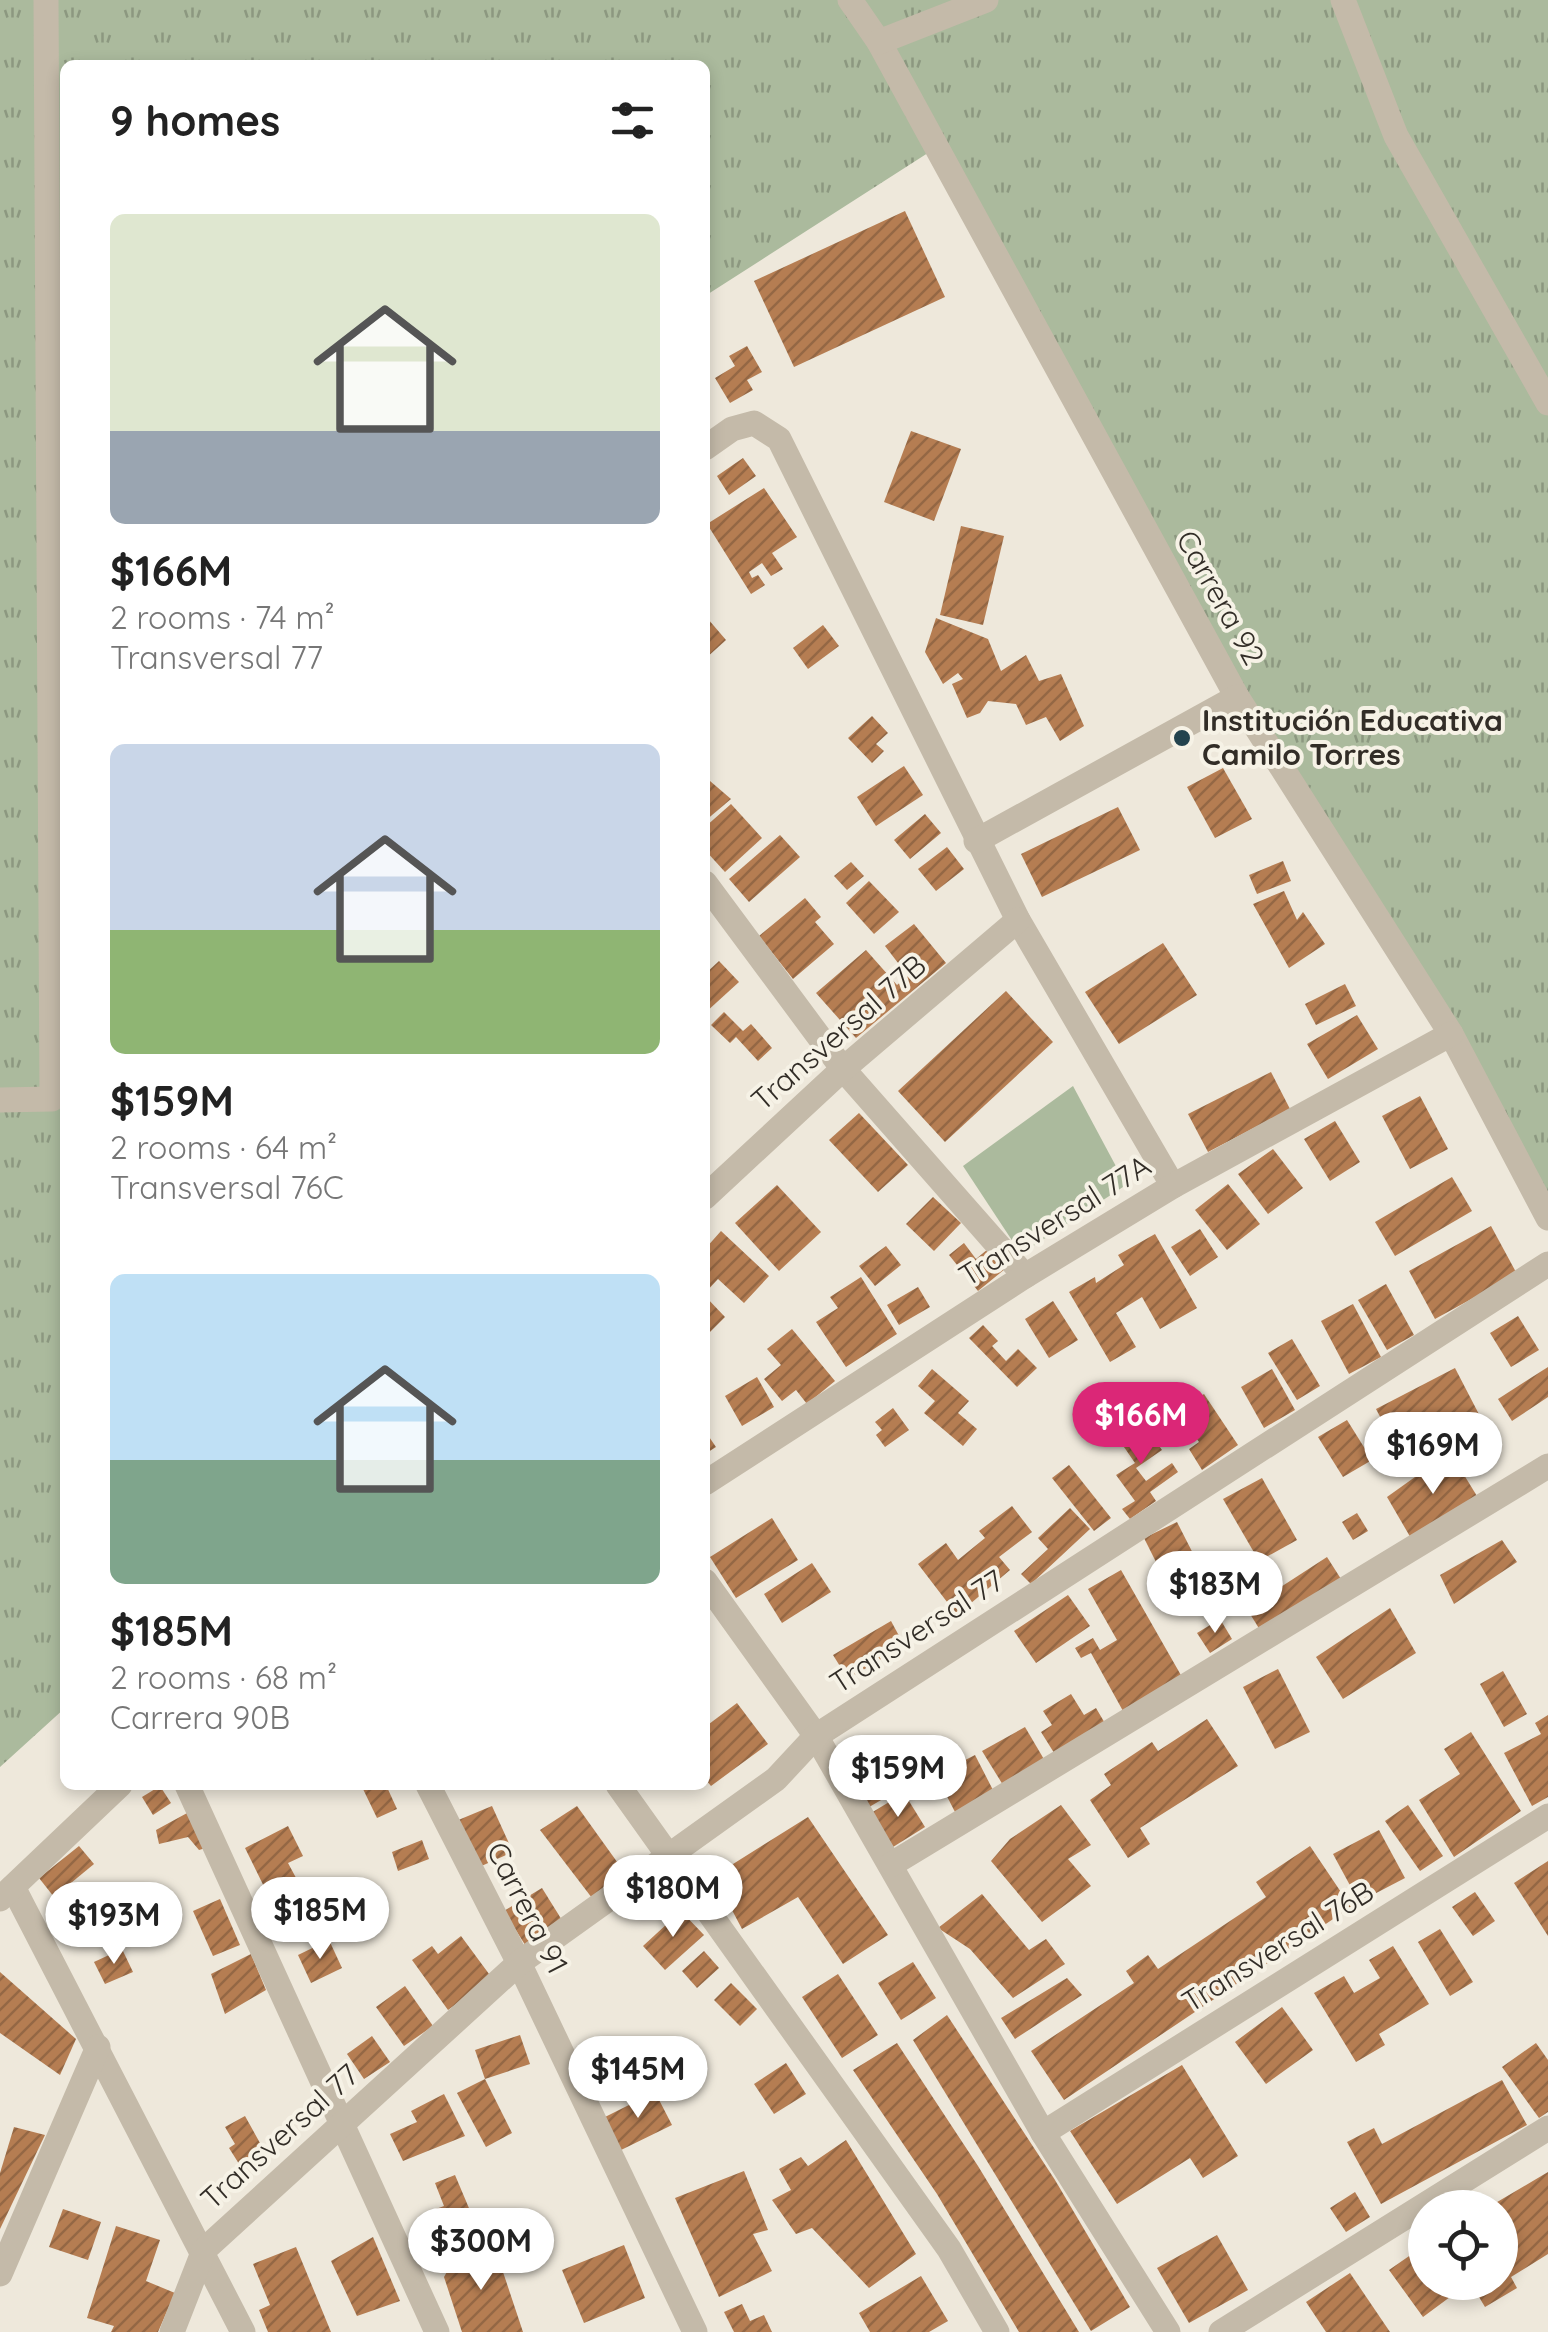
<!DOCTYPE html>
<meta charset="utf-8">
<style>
:root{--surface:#fff;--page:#f2f2f2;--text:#222;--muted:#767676;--accent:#db2777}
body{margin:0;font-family:Quicksand,sans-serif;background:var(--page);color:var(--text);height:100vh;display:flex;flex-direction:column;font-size:38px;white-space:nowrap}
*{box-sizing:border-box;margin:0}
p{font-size:32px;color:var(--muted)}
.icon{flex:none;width:55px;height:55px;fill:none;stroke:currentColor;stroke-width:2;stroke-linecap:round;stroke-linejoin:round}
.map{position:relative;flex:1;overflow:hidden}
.drawer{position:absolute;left:60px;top:60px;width:650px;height:1730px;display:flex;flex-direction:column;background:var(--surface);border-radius:15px;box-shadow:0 5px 15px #0003}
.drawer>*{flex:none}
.buttons{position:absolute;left:1408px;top:2190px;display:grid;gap:20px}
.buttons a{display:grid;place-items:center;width:110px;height:110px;border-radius:50%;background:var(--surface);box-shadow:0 5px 15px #0003;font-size:50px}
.price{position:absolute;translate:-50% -85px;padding:0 22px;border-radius:35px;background:#fff;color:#222;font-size:32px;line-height:65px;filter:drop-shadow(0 2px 5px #0008)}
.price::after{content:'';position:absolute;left:50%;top:60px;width:30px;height:22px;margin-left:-15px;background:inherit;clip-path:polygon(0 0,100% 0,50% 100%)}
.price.current{background:var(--accent);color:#fff}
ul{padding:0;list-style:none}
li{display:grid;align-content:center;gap:20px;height:530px;padding:0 50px}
li span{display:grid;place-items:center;height:310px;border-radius:15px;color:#555}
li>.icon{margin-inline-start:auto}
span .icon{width:180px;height:180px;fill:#fffc;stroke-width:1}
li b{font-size:42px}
h2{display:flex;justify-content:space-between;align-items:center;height:120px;padding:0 50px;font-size:42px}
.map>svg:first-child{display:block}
</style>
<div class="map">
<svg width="1548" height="2332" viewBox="0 0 1548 2332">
<defs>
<pattern id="grass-tufts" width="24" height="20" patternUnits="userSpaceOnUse" patternTransform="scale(2.5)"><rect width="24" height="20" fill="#abba9d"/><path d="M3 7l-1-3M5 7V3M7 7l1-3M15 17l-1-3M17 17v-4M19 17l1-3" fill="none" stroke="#8c9880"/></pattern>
<pattern id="building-hatch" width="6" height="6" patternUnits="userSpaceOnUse" patternTransform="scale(2.5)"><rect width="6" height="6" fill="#b57d52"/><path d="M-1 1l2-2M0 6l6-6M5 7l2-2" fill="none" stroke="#946744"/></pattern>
</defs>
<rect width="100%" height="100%" fill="#eee8db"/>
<polygon fill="url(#grass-tufts)" points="0,0 1548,0 1548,1218 1237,697 931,151 705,296 705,65 65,65 65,1708 0,1767"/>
<polygon fill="#abba9d" points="1073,1086 1126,1185 1021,1254 963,1166"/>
<g fill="url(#building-hatch)">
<polygon points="905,211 945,297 794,367 754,281"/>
<polygon points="747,346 762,372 747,380 753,390 730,403 715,378 735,366 729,356"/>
<polygon points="911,431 961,449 934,521 884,502"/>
<polygon points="743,458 756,476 729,495 717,476"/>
<polygon points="764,488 797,537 772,553 783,569 771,576 762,563 749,572 752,578 758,575 765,585 751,594 707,524"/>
<polygon points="961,526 1004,536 983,625 940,615"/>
<polygon points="936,618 988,639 1001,671 1026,655 1039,681 1061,674 1084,726 1060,741 1046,717 1026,725 1016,704 988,701 980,713 967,718 952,684 963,679 958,673 943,684 925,652"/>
<polygon points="708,619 726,640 705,659 705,622"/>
<polygon points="823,625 839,646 808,669 793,648"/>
<polygon points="872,716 888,733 876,744 884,751 872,763 848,738"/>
<polygon points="904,766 923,795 876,826 857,797"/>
<polygon points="1223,768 1252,819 1215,838 1187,787"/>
<polygon points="710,781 731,799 705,821 705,785"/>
<polygon points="731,804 762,838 725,872 705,850 705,827"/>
<polygon points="1118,807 1140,850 1042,897 1021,854"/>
<polygon points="925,814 941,833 910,859 894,840"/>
<polygon points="780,835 800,857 749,902 729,879"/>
<polygon points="947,847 964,869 936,891 918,869"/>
<polygon points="1283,861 1291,881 1257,894 1249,875"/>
<polygon points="851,862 864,876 847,890 834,876"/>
<polygon points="869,881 899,912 874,934 846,903"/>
<polygon points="1284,891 1297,920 1303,912 1325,944 1289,968 1253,904"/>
<polygon points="805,898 821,917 815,922 834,944 793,979 759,936"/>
<polygon points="914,924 946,963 856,1038 816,993 866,950 897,985 908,976 885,946"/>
<polygon points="1163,943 1197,995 1119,1044 1085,992"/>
<polygon points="719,961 739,982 705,1013 705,974"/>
<polygon points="1345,984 1356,1006 1316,1025 1305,1004"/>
<polygon points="1006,991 1053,1042 945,1142 898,1091"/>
<polygon points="724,1012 743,1031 751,1024 772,1048 758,1061 736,1037 730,1043 711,1025"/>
<polygon points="1357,1015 1378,1049 1328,1079 1307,1044"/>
<polygon points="1271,1072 1290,1109 1208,1152 1188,1114"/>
<polygon points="1420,1096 1448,1149 1410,1169 1382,1116"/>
<polygon points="859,1113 908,1165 878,1192 829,1140"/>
<polygon points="1335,1121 1360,1162 1330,1181 1304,1139"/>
<polygon points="1273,1149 1303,1188 1268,1214 1238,1174"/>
<polygon points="1452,1177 1472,1211 1395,1256 1375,1222"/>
<polygon points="1228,1184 1260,1224 1227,1250 1195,1210"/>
<polygon points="777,1185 821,1232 779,1271 735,1223"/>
<polygon points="933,1197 961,1223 934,1251 906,1224"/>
<polygon points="1491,1226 1517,1274 1435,1319 1409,1271"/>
<polygon points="1200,1229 1218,1257 1190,1276 1171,1247"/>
<polygon points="721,1231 769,1276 744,1303 718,1279 705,1293 705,1249"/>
<polygon points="1155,1234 1197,1308 1160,1329 1142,1297 1116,1313 1136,1347 1110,1362 1069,1292 1095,1277 1096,1283 1124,1265 1118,1255"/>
<polygon points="964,1243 976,1259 988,1249 1005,1269 978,1291 949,1255"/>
<polygon points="886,1246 901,1265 875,1286 859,1266"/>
<polygon points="861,1277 897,1334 846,1367 816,1322 838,1308 830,1297"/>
<polygon points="1386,1284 1414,1335 1387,1350 1358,1300"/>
<polygon points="918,1287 930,1307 899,1325 887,1305"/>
<polygon points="705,1296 725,1317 705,1337"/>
<polygon points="1053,1301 1078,1340 1049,1358 1025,1319"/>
<polygon points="1353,1304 1381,1357 1349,1374 1321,1321"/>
<polygon points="1518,1316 1539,1350 1511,1367 1490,1333"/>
<polygon points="983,1325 998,1341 992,1346 1006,1361 1018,1349 1037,1368 1017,1387 969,1338"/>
<polygon points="792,1329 835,1381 807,1404 796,1390 782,1401 764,1379 781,1365 767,1349"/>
<polygon points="1292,1339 1320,1386 1297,1400 1268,1353"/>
<polygon points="1548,1367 1548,1397 1512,1421 1498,1399"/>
<polygon points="1455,1368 1484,1424 1405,1464 1376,1409"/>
<polygon points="932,1369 969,1401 958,1413 977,1429 963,1446 924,1413 935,1401 918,1386"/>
<polygon points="1272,1369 1295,1410 1264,1428 1241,1387"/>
<polygon points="757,1377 774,1407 742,1426 725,1396"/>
<polygon points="1204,1394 1238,1445 1202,1470 1189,1449 1199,1442 1185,1422 1192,1418 1184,1408"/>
<polygon points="893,1408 909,1430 885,1447 876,1435 882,1430 875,1422"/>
<polygon points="1139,1417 1162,1450 1136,1468 1146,1481 1172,1463 1178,1472 1150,1492 1156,1501 1130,1519 1122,1509 1135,1501 1116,1475 1135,1463 1115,1434"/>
<polygon points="1347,1420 1372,1460 1343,1477 1318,1437"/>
<polygon points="705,1431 716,1447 705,1454"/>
<polygon points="1450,1452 1480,1501 1412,1540 1387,1497"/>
<polygon points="1069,1465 1111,1518 1094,1531 1052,1478"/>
<polygon points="1262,1478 1297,1540 1259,1561 1223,1499"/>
<polygon points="1012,1506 1032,1532 999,1557 1010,1570 957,1615 918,1564 946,1543 958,1560 985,1538 979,1531"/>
<polygon points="1070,1508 1090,1529 1031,1584 1021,1574 1048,1549 1038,1538"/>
<polygon points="1357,1513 1368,1531 1353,1540 1342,1522"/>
<polygon points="772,1518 798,1560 736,1598 710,1557"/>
<polygon points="1177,1522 1205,1577 1172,1594 1144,1538"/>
<polygon points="1502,1540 1517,1562 1454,1604 1440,1575"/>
<polygon points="1327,1557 1341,1579 1260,1630 1247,1609"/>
<polygon points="812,1563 831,1592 782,1623 764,1594"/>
<polygon points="1121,1570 1182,1677 1123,1711 1091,1653 1081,1658 1075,1648 1093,1638 1100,1650 1117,1640 1088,1589"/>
<polygon points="1068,1595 1090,1626 1036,1663 1014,1631"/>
<polygon points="1390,1608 1416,1653 1343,1699 1316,1657"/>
<polygon points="1220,1619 1232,1639 1210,1653 1197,1633"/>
<polygon points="891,1621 904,1645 848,1679 833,1655"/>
<polygon points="1278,1669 1310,1732 1275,1749 1243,1687"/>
<polygon points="1503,1671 1527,1714 1504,1727 1480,1684"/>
<polygon points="1071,1694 1084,1715 1096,1708 1106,1725 1056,1756 1041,1732 1052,1725 1043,1711"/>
<polygon points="737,1703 768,1744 711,1786 705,1779 705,1727"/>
<polygon points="1548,1715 1548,1797 1532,1806 1504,1753 1541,1734 1535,1723"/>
<polygon points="1207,1719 1238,1766 1140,1828 1150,1844 1128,1858 1090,1800 1111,1785 1104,1774 1152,1742 1158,1751"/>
<polygon points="1025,1727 1045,1761 1003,1785 982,1751"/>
<polygon points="1471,1732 1521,1811 1454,1857 1419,1800 1460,1774 1444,1749"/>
<polygon points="879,1754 900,1789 864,1810 843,1775"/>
<polygon points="975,1755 994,1792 955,1812 936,1775"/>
<polygon points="371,1785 386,1785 397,1809 377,1818 363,1789"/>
<polygon points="160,1786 171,1803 153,1815 142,1797"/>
<polygon points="904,1793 925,1827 893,1847 871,1813"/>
<polygon points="1061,1805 1091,1845 1068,1859 1091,1886 1042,1922 991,1861 1010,1839"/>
<polygon points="1408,1805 1443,1856 1420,1871 1385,1821"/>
<polygon points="492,1806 513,1852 477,1868 456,1821"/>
<polygon points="577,1806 625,1873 592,1898 540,1830"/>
<polygon points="189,1812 209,1847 199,1850 188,1837 159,1844 156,1830"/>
<polygon points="808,1817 888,1935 843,1964 798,1897 742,1929 714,1876"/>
<polygon points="288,1826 303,1856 288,1863 308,1900 276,1911 245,1848"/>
<polygon points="1379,1830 1405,1878 1359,1902 1333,1854"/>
<polygon points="422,1840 429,1859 398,1871 392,1852"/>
<polygon points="79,1846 94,1864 54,1897 39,1878"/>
<polygon points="1310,1846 1351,1907 1064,2100 1031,2051 1134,1983 1126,1971 1148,1955 1158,1969 1266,1897 1256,1882"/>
<polygon points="1548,1861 1548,1936 1514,1883"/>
<polygon points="542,1888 565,1925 527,1948 504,1911"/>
<polygon points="1475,1892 1495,1921 1473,1936 1452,1907"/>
<polygon points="982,1894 1029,1950 1046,1939 1065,1964 1013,1998 970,1949 938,1928"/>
<polygon points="220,1899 240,1945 213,1956 193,1911"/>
<polygon points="681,1911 704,1935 665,1970 643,1946"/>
<polygon points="1440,1929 1473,1982 1450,1996 1418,1942"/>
<polygon points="461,1936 492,1978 448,2010 412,1960 432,1946 438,1954"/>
<polygon points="329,1940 342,1968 311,1983 298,1955"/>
<polygon points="1393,1946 1429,2004 1379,2034 1385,2045 1356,2062 1314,1993 1344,1976 1354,1993 1380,1978 1369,1960"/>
<polygon points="122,1949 133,1972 105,1984 94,1962"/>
<polygon points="704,1951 719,1968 697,1988 682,1971"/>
<polygon points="251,1954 266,1990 225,2014 211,1974"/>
<polygon points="913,1962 936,1998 901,2020 878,1983"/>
<polygon points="0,1972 76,2039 60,2075 0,2033"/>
<polygon points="838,1974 878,2035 842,2058 802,1997"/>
<polygon points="1067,1978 1082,1995 1015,2039 1001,2018"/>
<polygon points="731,1983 757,2009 740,2026 714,2000"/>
<polygon points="405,1986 433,2026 404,2046 376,2007"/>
<polygon points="1282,2007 1313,2050 1266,2084 1235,2042"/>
<polygon points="947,2015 1055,2180 1130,2307 1091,2331 913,2040"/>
<polygon points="520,2035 530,2064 485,2079 475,2050"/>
<polygon points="372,2036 390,2062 364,2079 347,2054"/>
<polygon points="897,2043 978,2166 1079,2332 1019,2332 937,2194 853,2070"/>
<polygon points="1536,2043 1548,2060 1548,2112 1539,2118 1502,2067"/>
<polygon points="786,2063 806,2094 774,2114 754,2084"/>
<polygon points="1182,2065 1238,2156 1203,2178 1190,2158 1117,2204 1070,2131"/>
<polygon points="485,2079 512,2133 486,2147 457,2093"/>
<polygon points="1502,2080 1527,2125 1381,2204 1347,2142 1374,2128 1382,2144"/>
<polygon points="655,2092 672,2125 621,2150 605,2117"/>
<polygon points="444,2094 465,2136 403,2161 390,2134 417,2122 411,2111"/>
<polygon points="245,2116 265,2152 241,2167 229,2148 235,2144 225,2127"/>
<polygon points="14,2127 45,2135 0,2229 0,2173"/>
<polygon points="846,2140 916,2254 869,2288 812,2228 796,2234 772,2200 791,2190 779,2169 801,2157 808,2166"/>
<polygon points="744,2171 768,2230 753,2234 772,2271 719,2297 675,2198"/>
<polygon points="1548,2172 1548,2254 1511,2277 1517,2288 1485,2307 1470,2282 1500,2282 1500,2208 1487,2208"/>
<polygon points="455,2175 474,2220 435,2236 425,2213 444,2206 435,2183"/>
<polygon points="1355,2192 1370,2217 1346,2232 1330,2208"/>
<polygon points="63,2209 101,2222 88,2260 49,2247"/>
<polygon points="116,2226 160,2240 146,2281 175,2293 158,2332 111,2332 114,2326 87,2318"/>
<polygon points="1217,2235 1248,2290 1189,2323 1157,2268"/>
<polygon points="373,2237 400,2301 357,2316 331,2261"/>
<polygon points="494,2245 523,2332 462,2332 444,2277 457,2254"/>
<polygon points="624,2245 645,2298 584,2323 562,2270"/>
<polygon points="1425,2245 1425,2282 1458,2282 1445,2290 1450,2297 1423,2317 1389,2270"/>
<polygon points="296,2247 331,2332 268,2332 259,2310 270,2305 253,2264"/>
<polygon points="1350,2273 1390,2332 1326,2332 1306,2302"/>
<polygon points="921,2276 948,2321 929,2332 870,2332 859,2313"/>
<polygon points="742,2304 750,2321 764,2315 772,2332 734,2332 724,2312"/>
</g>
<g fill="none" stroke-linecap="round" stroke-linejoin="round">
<g stroke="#c4baa9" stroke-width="25">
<polyline points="850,0 879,42 1237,697 1451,1034 1548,1218"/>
<polyline points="1343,0 1396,136 1548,403"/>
<polyline points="879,42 986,0"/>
<polyline points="705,448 732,429 754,423 779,439 1018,920 1173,1186"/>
<polyline points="976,841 1237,697"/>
<polyline points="705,883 843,1069 1025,1276"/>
<polyline points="0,1100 52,1099 46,0"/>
<polyline points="705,1197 843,1069 1018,920"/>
<polyline points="705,1483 1025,1276 1173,1186 1451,1034"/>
<polyline points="705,1581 816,1736 1043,2133 1168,2332"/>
<polyline points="187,1785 437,2332"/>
<polyline points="428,1785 519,1963 695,2332"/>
<polyline points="618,1785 949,2249 997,2332"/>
<polyline points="892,1864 1548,1466"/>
<polyline points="13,1887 243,2332"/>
<polyline points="0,1899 120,1785"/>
<polyline points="1043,2133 1548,1816"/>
<polyline points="0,2274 98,2047"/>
<polyline points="172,2332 204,2250 519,1963 776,1779 816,1736 1548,1264"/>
<polyline points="1221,2332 1548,2128"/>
</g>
</g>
<circle fill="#23434e" stroke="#f6f2e6" stroke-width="4" cx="1182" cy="738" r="10"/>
<g text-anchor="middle" stroke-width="8" stroke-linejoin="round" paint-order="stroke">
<g font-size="30" fill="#322d27" stroke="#f6f2e6">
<text transform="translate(1220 598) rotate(61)" y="10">Carrera 92</text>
<text transform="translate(839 1033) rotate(-41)" y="10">Transversal 77B</text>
<text transform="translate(1055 1221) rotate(-32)" y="10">Transversal 77A</text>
<text transform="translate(917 1632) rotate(-33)" y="10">Transversal 77</text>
<text transform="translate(527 1908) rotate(63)" y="10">Carrera 91</text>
<text transform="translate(1278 1947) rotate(-32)" y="10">Transversal 76B</text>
<text transform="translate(280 2137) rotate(-42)" y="10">Transversal 77</text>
</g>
<g font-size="30" font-weight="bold" fill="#322d27" stroke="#f6f2e6" text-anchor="start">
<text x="1202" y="731">Institución Educativa<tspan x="1202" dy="34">Camilo Torres</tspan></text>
</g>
</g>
</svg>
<div class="buttons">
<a><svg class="icon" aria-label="locate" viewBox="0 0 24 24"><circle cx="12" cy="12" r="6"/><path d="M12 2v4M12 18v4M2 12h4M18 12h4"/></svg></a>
</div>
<b class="price current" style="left:1141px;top:1467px">$166M</b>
<b class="price" style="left:1433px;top:1497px">$169M</b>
<b class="price" style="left:1215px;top:1636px">$183M</b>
<b class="price" style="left:898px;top:1820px">$159M</b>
<b class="price" style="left:673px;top:1940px">$180M</b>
<b class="price" style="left:320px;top:1962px">$185M</b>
<b class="price" style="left:114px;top:1967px">$193M</b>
<b class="price" style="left:638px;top:2121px">$145M</b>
<b class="price" style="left:481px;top:2293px">$300M</b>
<section class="drawer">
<h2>9 homes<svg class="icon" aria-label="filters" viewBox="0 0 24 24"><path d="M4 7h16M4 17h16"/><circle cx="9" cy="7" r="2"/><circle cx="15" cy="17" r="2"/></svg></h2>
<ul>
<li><span style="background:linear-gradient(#dfe7d0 70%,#9aa5b1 0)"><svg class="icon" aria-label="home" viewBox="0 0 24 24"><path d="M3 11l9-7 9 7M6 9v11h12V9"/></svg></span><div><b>$166M</b><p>2 rooms · 74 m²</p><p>Transversal 77</p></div></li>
<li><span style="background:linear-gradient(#c9d6e8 60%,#8fb573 0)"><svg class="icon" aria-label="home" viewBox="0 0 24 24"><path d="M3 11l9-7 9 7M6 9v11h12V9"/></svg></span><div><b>$159M</b><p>2 rooms · 64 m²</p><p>Transversal 76C</p></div></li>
<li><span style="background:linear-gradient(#bfe0f5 60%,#7fa58c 0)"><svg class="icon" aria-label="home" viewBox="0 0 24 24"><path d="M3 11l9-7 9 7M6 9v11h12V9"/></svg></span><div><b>$185M</b><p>2 rooms · 68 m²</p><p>Carrera 90B</p></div></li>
</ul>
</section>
</div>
